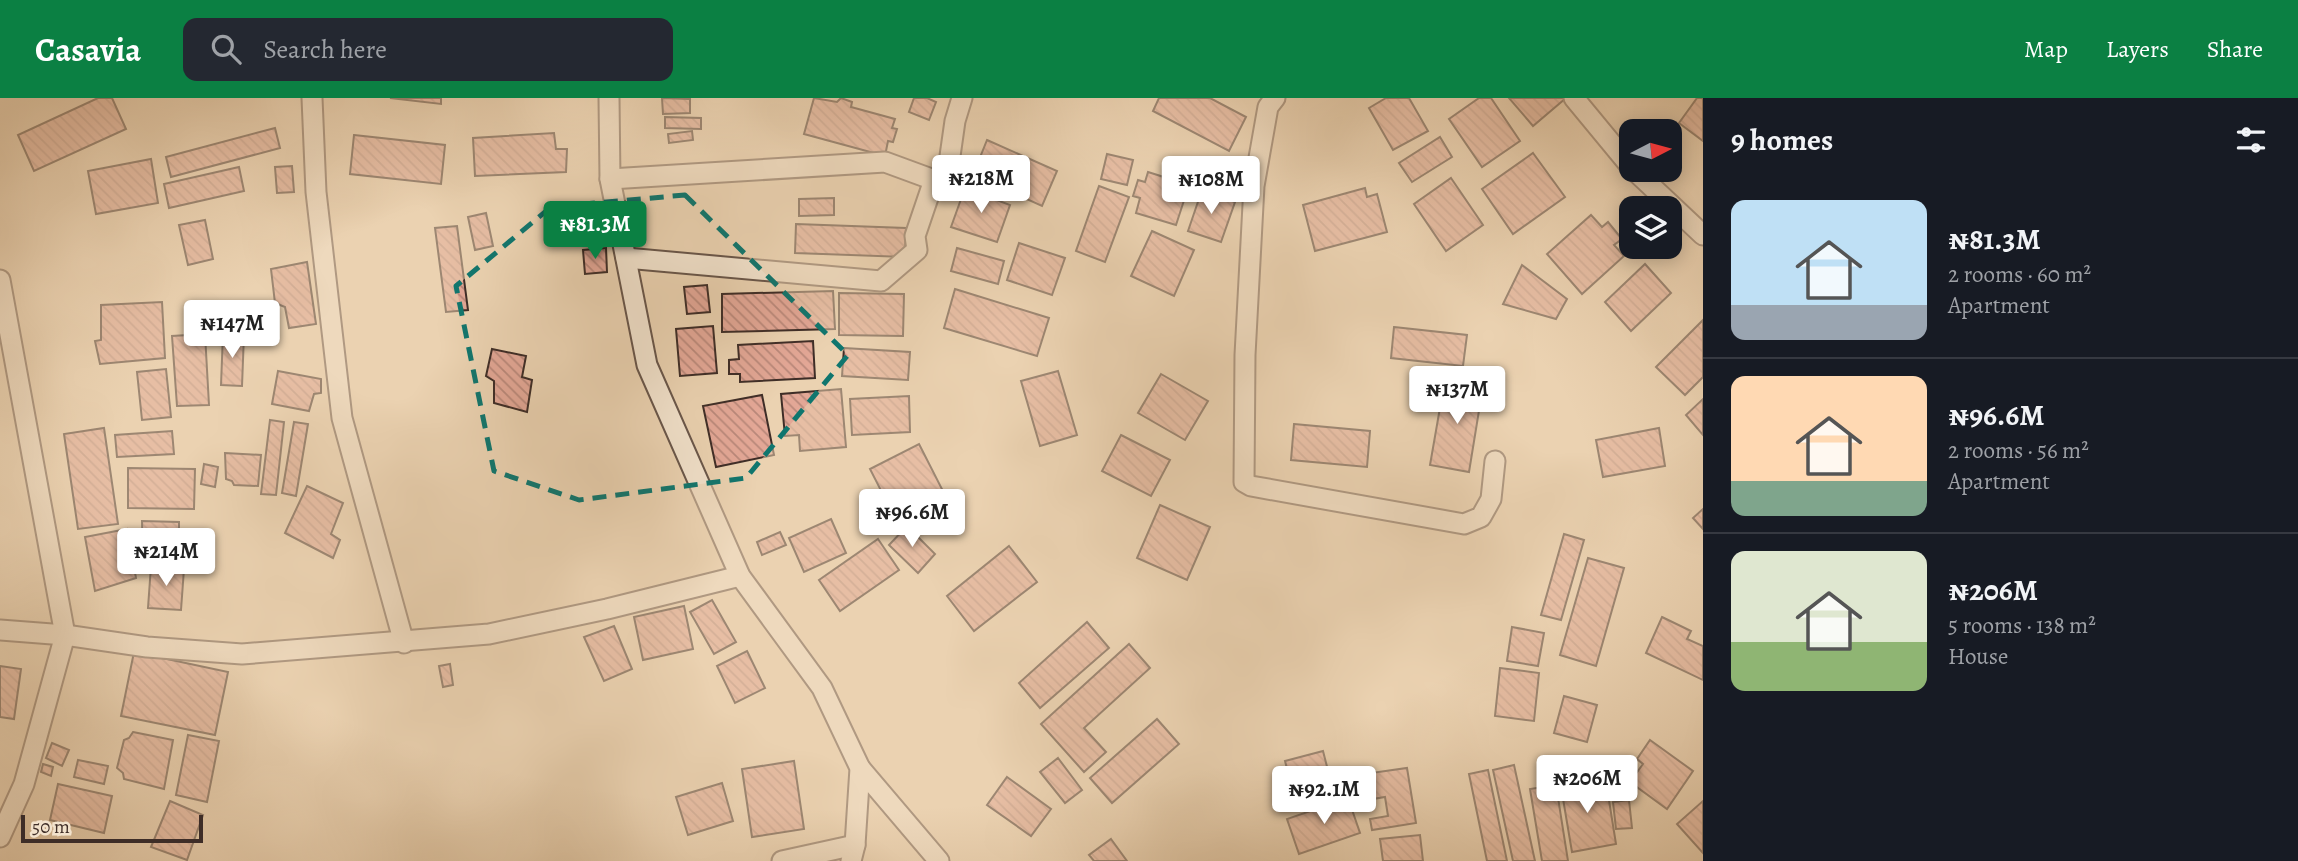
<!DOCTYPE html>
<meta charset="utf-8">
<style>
:root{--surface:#171b24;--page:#242831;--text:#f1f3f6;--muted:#9ea1a6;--line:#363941;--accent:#0b8043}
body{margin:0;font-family:Alegreya,serif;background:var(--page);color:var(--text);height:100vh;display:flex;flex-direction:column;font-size:26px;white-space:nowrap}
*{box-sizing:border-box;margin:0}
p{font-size:23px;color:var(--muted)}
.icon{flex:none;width:38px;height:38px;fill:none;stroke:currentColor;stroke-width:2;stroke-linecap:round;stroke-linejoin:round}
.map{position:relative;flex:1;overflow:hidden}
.panel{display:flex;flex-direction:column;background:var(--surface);width:595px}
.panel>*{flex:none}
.needle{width:46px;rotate:84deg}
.fabs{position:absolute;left:1619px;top:21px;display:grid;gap:14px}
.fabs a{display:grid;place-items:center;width:63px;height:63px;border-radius:14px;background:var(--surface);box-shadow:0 4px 18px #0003;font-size:35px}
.scale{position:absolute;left:21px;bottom:18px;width:182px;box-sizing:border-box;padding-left:7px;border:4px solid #3e2d27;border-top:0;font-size:19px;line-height:24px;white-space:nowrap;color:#3e2d27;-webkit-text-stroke:5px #f2e2cc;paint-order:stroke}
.price{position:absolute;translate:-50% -60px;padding:0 16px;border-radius:7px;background:#fff;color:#222;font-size:23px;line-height:46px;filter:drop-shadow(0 2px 4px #0008)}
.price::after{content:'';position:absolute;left:50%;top:42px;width:21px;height:16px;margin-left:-10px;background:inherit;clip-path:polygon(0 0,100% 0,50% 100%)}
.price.selected{background:var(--accent);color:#fff}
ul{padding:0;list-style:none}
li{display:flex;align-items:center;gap:21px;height:175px;padding:0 28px}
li+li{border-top:2px solid var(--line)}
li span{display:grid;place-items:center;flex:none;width:196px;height:140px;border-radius:14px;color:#555}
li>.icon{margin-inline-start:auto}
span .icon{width:84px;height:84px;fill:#fffc;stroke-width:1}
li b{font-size:30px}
h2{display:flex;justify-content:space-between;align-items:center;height:84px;padding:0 28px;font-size:30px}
header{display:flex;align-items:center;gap:42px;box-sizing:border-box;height:98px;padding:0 35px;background:var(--accent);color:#fff}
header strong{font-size:33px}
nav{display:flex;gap:38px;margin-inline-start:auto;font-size:24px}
.search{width:490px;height:63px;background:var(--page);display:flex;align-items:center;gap:18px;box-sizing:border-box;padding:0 24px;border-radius:14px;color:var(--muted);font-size:26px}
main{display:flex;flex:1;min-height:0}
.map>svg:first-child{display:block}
</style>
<header>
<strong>Casavia</strong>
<div class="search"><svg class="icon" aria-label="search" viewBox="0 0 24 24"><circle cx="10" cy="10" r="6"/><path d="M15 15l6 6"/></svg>Search here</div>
<nav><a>Map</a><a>Layers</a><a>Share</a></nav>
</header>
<main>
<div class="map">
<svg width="1703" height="763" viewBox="0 0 1703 763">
<defs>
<pattern id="building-back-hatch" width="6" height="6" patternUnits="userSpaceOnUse" patternTransform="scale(1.75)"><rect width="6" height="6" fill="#e3a796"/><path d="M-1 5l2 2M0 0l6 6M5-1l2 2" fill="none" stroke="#b9887a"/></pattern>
</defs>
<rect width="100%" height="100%" fill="#ebd2b1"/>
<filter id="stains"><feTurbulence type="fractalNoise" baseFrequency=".00286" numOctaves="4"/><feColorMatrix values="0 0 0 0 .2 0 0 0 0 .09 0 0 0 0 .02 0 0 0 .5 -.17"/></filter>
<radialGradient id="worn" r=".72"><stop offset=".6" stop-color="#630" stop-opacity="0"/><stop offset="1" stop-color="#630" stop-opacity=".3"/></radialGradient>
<g fill="url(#building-back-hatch)" stroke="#3e2d27" stroke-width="2">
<polygon points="98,0 112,0 126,31 34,73 18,37"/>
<polygon points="390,0 441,0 441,6"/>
<polygon points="662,0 690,1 690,15 663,16"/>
<polygon points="814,0 837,4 841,0 852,4 851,9 895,21 892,30 897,31 893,44 888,43 885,58 804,36"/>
<polygon points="914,0 927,0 936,4 929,22 909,14"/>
<polygon points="1159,0 1210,0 1246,19 1229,53 1153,13"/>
<polygon points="1386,0 1409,0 1428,33 1393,52 1369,10"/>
<polygon points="1479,0 1491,0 1520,43 1482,69 1449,21"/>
<polygon points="1509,0 1566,0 1533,28"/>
<polygon points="1697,0 1703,0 1703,43 1679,25"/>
<polygon points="665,19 701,20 701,31 665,30"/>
<polygon points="275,30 280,50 171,79 166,59"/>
<polygon points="692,33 693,42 669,45 668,36"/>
<polygon points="554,35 556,51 567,51 566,74 475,78 473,40"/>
<polygon points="354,37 445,47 441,86 350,76"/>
<polygon points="1440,39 1452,59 1412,84 1399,65"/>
<polygon points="987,42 1057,73 1042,108 1009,93 1015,78 979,62"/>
<polygon points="1533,55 1565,99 1513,136 1482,91"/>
<polygon points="1107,56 1133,62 1127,87 1101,81"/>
<polygon points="151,61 158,105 96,116 88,73"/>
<polygon points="292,68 294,94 277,95 275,69"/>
<polygon points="239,69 244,93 169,110 164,86"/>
<polygon points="1148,74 1189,87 1176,127 1136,115 1140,100 1133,98 1138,82 1145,84"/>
<polygon points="1451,80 1483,127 1446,153 1414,106"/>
<polygon points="1099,88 1129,99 1105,164 1076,153"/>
<polygon points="965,90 1010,107 997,144 951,129"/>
<polygon points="1365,90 1367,99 1377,96 1387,134 1315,153 1303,107"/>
<polygon points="1202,92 1235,104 1221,144 1188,133"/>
<polygon points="834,100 834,117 799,118 799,101"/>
<polygon points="486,115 493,148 475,152 468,119"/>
<polygon points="1591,117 1602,129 1608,124 1622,141 1614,147 1624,158 1582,196 1547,156"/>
<polygon points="205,122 213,161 188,167 179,127"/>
<polygon points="796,126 906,130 905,159 795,155"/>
<polygon points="457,128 468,212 446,214 435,130"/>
<polygon points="1152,133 1194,152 1174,198 1131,178"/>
<polygon points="1019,145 1065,160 1052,197 1007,182"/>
<polygon points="606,150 607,174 585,176 583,152"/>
<polygon points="957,150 1004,163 998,186 951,173"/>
<polygon points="307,164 316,226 289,230 285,209 275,205 271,171"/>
<polygon points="1645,166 1671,195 1631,233 1605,204"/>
<polygon points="1522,167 1567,201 1556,221 1503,206"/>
<polygon points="707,187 710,214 687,216 684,189"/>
<polygon points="955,191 1049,220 1037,258 944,230"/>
<polygon points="833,193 835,231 722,234 722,196"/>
<polygon points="839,195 904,196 903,238 839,237"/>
<polygon points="162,204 165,260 100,266 95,243 101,242 101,207"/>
<polygon points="1703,222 1703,279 1685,297 1656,269"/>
<polygon points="713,228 717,275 680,278 676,231"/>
<polygon points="1394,229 1467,237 1463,268 1391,260"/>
<polygon points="223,235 244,236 242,288 221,287"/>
<polygon points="205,236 209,307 177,308 172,238"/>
<polygon points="813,243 815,280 740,284 740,276 729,276 729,262 739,261 738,247"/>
<polygon points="844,250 910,254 908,282 842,278"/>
<polygon points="492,251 526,258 522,279 532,282 527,314 494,305 494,283 486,278"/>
<polygon points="166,271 171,319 142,322 137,274"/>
<polygon points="278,273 321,281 321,295 314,296 309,313 272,306"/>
<polygon points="1058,273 1077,337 1040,348 1021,283"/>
<polygon points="1161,276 1208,303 1185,342 1138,315"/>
<polygon points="1445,281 1483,288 1469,374 1430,367"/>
<polygon points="841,291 846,349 800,353 799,337 785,338 781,296"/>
<polygon points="762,297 774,357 716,369 703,308"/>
<polygon points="909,298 910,334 852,337 850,301"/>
<polygon points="1703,301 1703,337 1686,317"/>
<polygon points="270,322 284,324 276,397 261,396"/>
<polygon points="294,324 308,326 296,398 282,395"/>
<polygon points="1294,326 1370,333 1367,369 1291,362"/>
<polygon points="104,330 118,426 78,431 64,336"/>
<polygon points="1659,330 1665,368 1603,379 1596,342"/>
<polygon points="172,333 174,356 117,359 115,337"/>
<polygon points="1121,337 1170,362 1151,398 1102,373"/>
<polygon points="919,346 946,399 897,424 870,371"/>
<polygon points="225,355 261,357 258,388 234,387 232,383 226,381"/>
<polygon points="204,366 218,369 215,389 201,386"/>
<polygon points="128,370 195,371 194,411 128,410"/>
<polygon points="307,388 343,405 331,436 340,442 333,460 285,435"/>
<polygon points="1160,407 1210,429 1187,482 1137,460"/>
<polygon points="1703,411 1703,431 1693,420"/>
<polygon points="831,421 846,455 804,474 789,440"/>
<polygon points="142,423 179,424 179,466 143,464"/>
<polygon points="907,428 935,456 918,475 889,447"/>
<polygon points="127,431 136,480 95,493 85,439"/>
<polygon points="780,434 786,447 762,457 757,444"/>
<polygon points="1564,436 1584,442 1561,522 1541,517"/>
<polygon points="878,441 899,472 840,513 819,482"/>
<polygon points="1009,448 1037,484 974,533 947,498"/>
<polygon points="1588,460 1624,470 1596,568 1560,557"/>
<polygon points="151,468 184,471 181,512 148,510"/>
<polygon points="712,502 736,544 714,556 690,514"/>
<polygon points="684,508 693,551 643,562 634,519"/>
<polygon points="1662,519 1691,533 1687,541 1703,548 1703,582 1646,555"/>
<polygon points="1087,524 1109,550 1040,610 1019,585"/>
<polygon points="614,528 632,571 604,583 584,539"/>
<polygon points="1512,529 1544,535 1538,568 1507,563"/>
<polygon points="1129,546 1150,570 1084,630 1106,654 1084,674 1041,626"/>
<polygon points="747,553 765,590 735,605 717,568"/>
<polygon points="134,554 228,574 215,637 121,618"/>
<polygon points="450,566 453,587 443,589 439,568"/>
<polygon points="0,568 21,571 14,621 0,619"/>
<polygon points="1500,570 1539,575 1534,623 1495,618"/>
<polygon points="1564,598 1597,607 1587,644 1554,635"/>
<polygon points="1157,621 1179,646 1112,705 1090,680"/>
<polygon points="133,634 173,642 164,691 124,681 123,675 117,670 124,642 129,640"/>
<polygon points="188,637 219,643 207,704 176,697"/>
<polygon points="1650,642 1693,673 1667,711 1630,684 1643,666 1637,661"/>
<polygon points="52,645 69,652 62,668 46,660"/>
<polygon points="1323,653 1333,692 1295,702 1285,663"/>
<polygon points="1058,660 1082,692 1065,705 1040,674"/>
<polygon points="78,662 108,668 104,686 74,679"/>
<polygon points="794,663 804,731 752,739 742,671"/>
<polygon points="43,666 53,669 51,678 41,674"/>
<polygon points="1514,667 1535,763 1513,763 1493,672"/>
<polygon points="1407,670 1416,725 1372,732 1370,721 1388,718 1385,699 1367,702 1364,676"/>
<polygon points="1488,672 1507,763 1487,763 1469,676"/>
<polygon points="1592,678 1594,692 1607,690 1616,746 1572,754 1560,683"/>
<polygon points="1007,679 1051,711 1031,738 987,707"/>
<polygon points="722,685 733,723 688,737 676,699"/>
<polygon points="58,686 112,698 104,735 50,722"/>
<polygon points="1556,687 1568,763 1542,763 1530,691"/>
<polygon points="1348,700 1360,735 1299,756 1287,721"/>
<polygon points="1629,702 1632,730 1616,731 1613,704"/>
<polygon points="170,703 203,717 187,762 151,749"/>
<polygon points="1703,703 1703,755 1677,726"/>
<polygon points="1420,737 1423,763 1383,763 1380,741"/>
<polygon points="1111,741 1127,763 1094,763 1089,757"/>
</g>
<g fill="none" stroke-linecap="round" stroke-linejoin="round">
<defs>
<g id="street">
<polyline points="312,0 316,94 342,320 404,545"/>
<polyline points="609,0 610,81 647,267 740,478 822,590 860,670 855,747 851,763"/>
<polyline points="1275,0 1268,9 1254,88 1245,257 1244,384 1251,388 1464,426 1481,419 1491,401 1495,363"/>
<polyline points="1574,0 1631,69"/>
<polyline points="1634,72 1703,137"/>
<polyline points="610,81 885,64 934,82"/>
<polyline points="626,160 881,183 917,152 915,138 934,82 948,72 955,23 962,0"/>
<polyline points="0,182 65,537 24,686 0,739"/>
<polyline points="0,532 65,537 147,549 242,556 489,536 607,511 740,478"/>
<polyline points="860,670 939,763"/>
<polyline points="782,763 855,747"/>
</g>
</defs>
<use href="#street" stroke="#69564a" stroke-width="23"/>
<use href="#street" stroke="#f2e2cc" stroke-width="19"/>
</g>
<path d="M0 0H1703V763H0ZM 685,97 L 848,257 L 746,380 L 579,402 L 494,373 L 456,188 L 551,109 Z" fill="#ebd2b1" fill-opacity=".55" fill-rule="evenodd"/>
<path fill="none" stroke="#0f766e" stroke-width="5" stroke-dasharray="14 9" stroke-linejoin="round" d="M 685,97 L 848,257 L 746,380 L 579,402 L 494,373 L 456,188 L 551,109 Z"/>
<rect width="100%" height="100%" filter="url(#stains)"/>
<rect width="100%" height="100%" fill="url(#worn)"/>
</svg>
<div class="fabs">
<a><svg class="needle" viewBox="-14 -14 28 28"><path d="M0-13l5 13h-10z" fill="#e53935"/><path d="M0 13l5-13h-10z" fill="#9ea1a6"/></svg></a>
<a><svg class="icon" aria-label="layers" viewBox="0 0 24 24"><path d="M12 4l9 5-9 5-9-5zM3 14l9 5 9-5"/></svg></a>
</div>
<div class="scale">50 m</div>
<b class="price" style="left:981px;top:117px">₦218M</b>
<b class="price" style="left:1211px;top:118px">₦108M</b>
<b class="price selected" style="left:595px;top:163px">₦81.3M</b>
<b class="price" style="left:232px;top:262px">₦147M</b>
<b class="price" style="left:1457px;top:328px">₦137M</b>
<b class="price" style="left:912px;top:451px">₦96.6M</b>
<b class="price" style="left:166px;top:490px">₦214M</b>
<b class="price" style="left:1587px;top:717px">₦206M</b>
<b class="price" style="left:1324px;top:728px">₦92.1M</b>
</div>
<section class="panel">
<h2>9 homes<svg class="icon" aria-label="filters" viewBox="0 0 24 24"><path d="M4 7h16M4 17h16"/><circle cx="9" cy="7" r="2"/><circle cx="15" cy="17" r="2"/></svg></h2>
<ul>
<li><span style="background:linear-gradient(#bfe0f5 75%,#9aa5b1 0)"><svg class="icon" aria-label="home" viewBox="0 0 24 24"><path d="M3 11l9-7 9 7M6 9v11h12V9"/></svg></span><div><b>₦81.3M</b><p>2 rooms · 60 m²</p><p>Apartment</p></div></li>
<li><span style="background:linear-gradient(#ffd9b3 75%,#7fa58c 0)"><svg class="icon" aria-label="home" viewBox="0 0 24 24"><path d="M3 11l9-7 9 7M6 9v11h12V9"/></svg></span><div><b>₦96.6M</b><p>2 rooms · 56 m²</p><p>Apartment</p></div></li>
<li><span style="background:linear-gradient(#dfe7d0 65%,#8fb573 0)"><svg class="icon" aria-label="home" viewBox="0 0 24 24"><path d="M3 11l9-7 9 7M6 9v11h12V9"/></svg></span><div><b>₦206M</b><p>5 rooms · 138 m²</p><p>House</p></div></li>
</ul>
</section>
</main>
